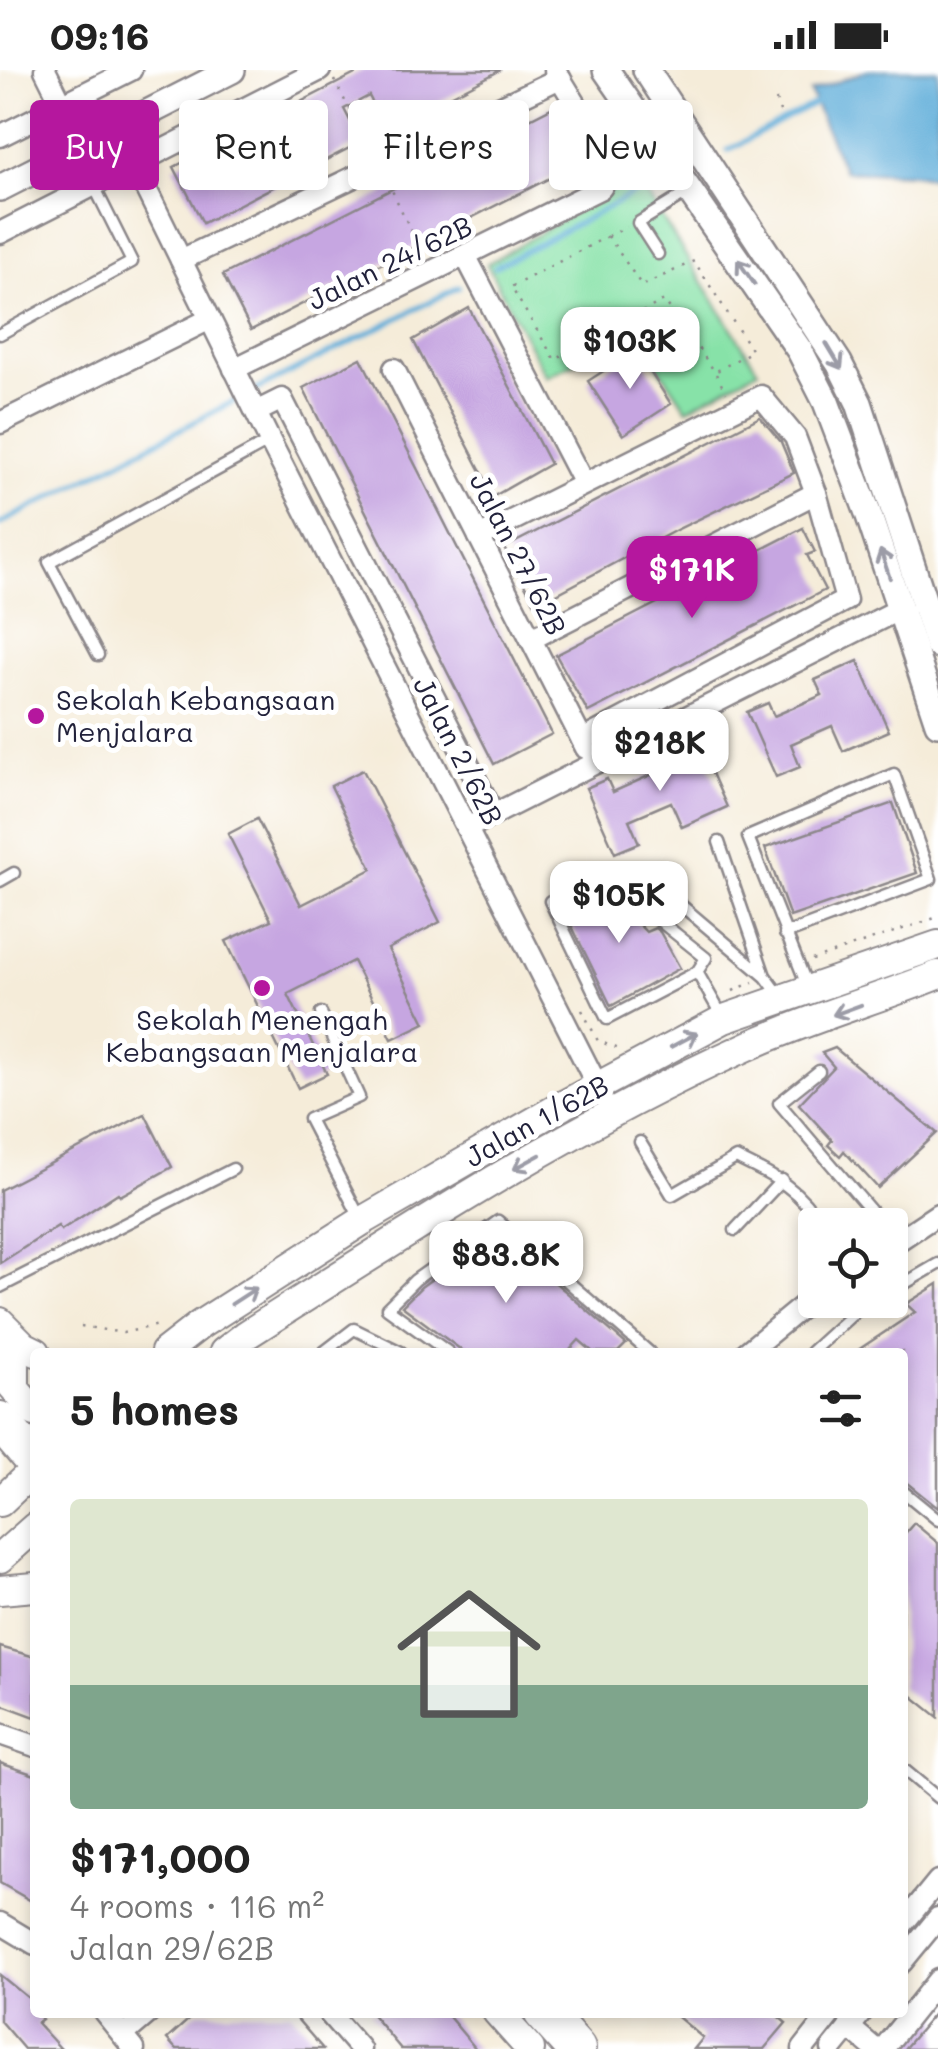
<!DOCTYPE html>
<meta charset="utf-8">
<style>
:root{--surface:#fff;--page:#f6f6f6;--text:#222;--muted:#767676;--line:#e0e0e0;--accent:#b5179e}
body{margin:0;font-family:Mali,sans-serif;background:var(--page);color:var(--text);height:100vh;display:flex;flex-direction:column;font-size:38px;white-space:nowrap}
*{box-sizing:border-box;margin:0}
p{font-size:32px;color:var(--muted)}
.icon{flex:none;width:55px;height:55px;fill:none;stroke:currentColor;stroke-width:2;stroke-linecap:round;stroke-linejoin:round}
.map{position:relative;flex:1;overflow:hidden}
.panel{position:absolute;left:30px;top:1278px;width:878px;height:670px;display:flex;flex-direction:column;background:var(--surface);border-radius:10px;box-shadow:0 5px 15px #0003}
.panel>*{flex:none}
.top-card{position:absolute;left:30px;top:30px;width:880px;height:90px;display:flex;gap:20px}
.fabs{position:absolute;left:798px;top:1138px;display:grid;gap:20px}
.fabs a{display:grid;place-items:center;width:110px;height:110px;border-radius:10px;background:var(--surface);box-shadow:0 5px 15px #0003;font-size:50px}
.price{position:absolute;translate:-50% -85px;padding:0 22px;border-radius:20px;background:#fff;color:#222;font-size:32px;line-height:65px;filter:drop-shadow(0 2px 5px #0008)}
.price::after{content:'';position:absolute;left:50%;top:60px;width:30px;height:22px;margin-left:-15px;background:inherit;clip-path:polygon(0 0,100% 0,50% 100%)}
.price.current{background:var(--accent);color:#fff}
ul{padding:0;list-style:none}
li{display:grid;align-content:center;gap:20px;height:530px;padding:0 40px}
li+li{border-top:2px solid var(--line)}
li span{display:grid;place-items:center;height:310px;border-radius:10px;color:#555}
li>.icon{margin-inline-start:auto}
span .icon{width:180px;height:180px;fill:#fffc;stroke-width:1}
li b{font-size:42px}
h2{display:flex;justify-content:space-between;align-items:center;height:120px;padding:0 40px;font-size:42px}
.tag{padding:0 35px;border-radius:10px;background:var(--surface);box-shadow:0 5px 15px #0003;font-size:35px;line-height:90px}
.tag.current{background:var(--accent);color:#fff}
.status{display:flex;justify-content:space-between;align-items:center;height:70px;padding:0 50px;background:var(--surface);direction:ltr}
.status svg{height:28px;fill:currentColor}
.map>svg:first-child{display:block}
</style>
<div class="status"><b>09:16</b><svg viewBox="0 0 49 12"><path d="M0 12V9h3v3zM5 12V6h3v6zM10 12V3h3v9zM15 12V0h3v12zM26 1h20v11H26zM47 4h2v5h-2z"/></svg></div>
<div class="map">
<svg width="938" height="1979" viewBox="0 0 938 1979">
<rect width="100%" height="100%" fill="#fff"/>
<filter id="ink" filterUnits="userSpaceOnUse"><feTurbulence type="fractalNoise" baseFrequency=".01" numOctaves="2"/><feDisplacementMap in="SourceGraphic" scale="20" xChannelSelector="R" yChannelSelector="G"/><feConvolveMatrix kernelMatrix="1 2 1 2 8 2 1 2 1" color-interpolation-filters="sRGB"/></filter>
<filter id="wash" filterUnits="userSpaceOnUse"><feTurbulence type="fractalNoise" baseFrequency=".0048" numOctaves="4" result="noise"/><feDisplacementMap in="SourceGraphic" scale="40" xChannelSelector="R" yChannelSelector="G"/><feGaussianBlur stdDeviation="2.25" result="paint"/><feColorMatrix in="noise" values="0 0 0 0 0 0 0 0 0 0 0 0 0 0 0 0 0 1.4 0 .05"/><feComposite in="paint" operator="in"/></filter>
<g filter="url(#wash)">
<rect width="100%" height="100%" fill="#f5ecd9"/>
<polygon fill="#87e2a8" stroke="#548272" stroke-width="2.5" points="636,107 758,300 687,339 635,262 546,307 487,194"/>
<polygon fill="#5fadd9" stroke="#40688a" stroke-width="2.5" points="868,0 938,0 938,109 914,104 844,101 810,22"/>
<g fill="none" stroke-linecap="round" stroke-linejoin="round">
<g stroke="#5fadd9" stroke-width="5">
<polyline points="728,80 816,33"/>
<polyline points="495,197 658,111"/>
<polyline points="252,322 459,217"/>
<polyline points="0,454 242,327"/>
</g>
</g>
<g id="blocks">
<g fill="#c6a6e1">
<polygon points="363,0 501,0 386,59 369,26 344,39 361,72 203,153 174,97"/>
<polygon points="559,34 587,89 251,260 223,205"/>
<polygon points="469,238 550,394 494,426 413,270"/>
<polygon points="636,280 671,334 623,365 588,311"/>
<polygon points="361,288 552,664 494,694 303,318"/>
<polygon points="760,347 781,372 794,403 678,459 536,535 504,478"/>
<polygon points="803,458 815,482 807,485 825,520 588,642 556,585"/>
<polygon points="858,591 889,661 843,681 832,656 791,674 800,697 776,707 747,642 768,633 774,646 822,625 815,610"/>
<polygon points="696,667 727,737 682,757 671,732 629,750 639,773 615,783 586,718 607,709 613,722 660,701 653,686"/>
<polygon points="363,700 440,852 388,879 425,953 392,969 353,891 288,924 327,1004 298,1018 226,871 271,850 228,764 257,749 301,835 372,799 331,716"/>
<polygon points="893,733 917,803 790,847 765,778"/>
<polygon points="604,817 646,862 655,858 660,862 680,898 611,936 562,836"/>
<polygon points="835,978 937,1063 878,1118 844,1081 840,1086 828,1075 832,1070 799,1034 834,997 822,983"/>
<polygon points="145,1044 172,1097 120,1126 118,1123 61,1160 58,1156 0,1193 0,1120"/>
<polygon points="497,1162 626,1274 618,1282 593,1282 579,1270 568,1282 464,1282 402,1236 421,1217"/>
<polygon points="938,1214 938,1438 902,1409 902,1282 855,1282 915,1242 906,1234"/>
<polygon points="914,1453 938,1473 938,1647 902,1618 902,1467"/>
<polygon points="0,1577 35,1587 35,1647 0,1634"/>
<polygon points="0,1693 35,1705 35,1833 0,1813"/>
<polygon points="0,1905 32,1931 29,1934 42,1949 37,1953 61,1979 24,1979 0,1951"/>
<polygon points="938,1939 938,1979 904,1979"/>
<polygon points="197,1942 291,1942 323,1979 176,1979 167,1969"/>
<polygon points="370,1942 445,1942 476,1979 401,1979"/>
<polygon points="672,1942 773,1942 786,1953 764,1979 694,1979 703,1968"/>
</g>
</g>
</g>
<g filter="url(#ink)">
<use href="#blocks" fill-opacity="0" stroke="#8c878a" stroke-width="2.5"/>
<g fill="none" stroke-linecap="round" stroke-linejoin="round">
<defs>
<g id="service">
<polyline points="658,184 638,153 690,121"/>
<polyline points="0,264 132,192 94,116"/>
<polyline points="98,585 49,492 270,371"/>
<polyline points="719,772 764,903"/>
<polyline points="0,811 14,803"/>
<polyline points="662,819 766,907 780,926"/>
<polyline points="785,864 931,809 894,704 748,767 808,918"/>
<polyline points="697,902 706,888 605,807 550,831 607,949 697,902 723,948"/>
<polyline points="321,943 359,1027 309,1049 361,1150"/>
<polyline points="819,1001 779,1033 883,1155"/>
<path d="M 640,1072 L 672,1125 L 736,1088 C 773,1106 799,1117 821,1155"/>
<polyline points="439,1148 458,1179"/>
<polyline points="735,1160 782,1110"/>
<polyline points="0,1217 233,1099"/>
<polyline points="890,1222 938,1194"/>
<polyline points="324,1282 354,1259 401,1282"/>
<polyline points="448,1282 387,1238 415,1210 498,1151 649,1282"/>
<polyline points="811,1282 855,1242 876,1230"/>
<polyline points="902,1426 905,1423 938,1450"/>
<polyline points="902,1698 938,1728"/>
</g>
<g id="minor">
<polyline points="45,0 62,34"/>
<polyline points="116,58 270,371 602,1025"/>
<polyline points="0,66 131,0"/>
<polyline points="0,163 320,0"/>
<polyline points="466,187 584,414"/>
<polyline points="181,190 560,8"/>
<polyline points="234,299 601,118 614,97 555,0"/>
<polyline points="394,299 586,678"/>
<polyline points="256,342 282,329 494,745"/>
<polyline points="0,353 210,249"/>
<polyline points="479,467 761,326 795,367 816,423 846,530 582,670"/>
<polyline points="531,569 816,423"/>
<polyline points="467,758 900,539"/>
<polyline points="890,1176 938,1144"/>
<polyline points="747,1282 815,1226"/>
<polyline points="0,1664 35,1676"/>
<polyline points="0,1853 35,1874"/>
<polyline points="902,1855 938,1811"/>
<polyline points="902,1892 938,1848"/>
<polyline points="104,1942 134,1979"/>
<polyline points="328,1942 360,1979"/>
<polyline points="849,1957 875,1979"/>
<polyline points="123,1965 150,1942"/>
<polyline points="803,1979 832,1942"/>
<polyline points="832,1979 862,1942"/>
<polyline points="883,1979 938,1910"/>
</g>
<g id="tertiary">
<polyline points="606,0 800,281 826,332 868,443 938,653"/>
<polyline points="646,0 839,293 859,333 938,575"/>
<polyline points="0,118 232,0"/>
</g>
<g id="secondary">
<polyline points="0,1252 24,1276 36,1282"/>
<polyline points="0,1273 15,1295 15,1317"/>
<polyline points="165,1282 201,1254 362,1151 563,1035 724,949 938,875"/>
<path d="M 224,1282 L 246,1265 C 408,1162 570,1056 746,977 C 807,949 875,930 938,905"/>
<polyline points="0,1302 35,1342"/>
<polyline points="0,1432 35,1399"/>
<polyline points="0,1488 35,1457"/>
<polyline points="0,1520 35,1517"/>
<polyline points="497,1942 530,1979"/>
</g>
<g id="motorway">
<polyline points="0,1351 35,1392"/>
<polyline points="543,1942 576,1979"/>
</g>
</defs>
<use href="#service" stroke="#8c878a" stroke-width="15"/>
<use href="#minor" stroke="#8c878a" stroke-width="25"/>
<use href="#tertiary" stroke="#8c878a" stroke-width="30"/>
<use href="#secondary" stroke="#8c878a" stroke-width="32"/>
<use href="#motorway" stroke="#8c878a" stroke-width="42"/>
<g stroke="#8c878a" stroke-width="2.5" stroke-dasharray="2.5 8" stroke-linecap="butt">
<polyline points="334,10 370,78"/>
<polyline points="776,30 780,42"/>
<polyline points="388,112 423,186"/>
<polygon points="608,166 642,216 694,191 752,281 715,302 664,230 555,290 511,217"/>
<polyline points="608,166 627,157"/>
<polyline points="716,304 726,323"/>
<polyline points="812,890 938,847"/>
<polyline points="733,921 753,912"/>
<polyline points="582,940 598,971 619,979"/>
<polyline points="81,1256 123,1263 163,1254"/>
</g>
<use href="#service" stroke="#fff" stroke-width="10"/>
<use href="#minor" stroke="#fff" stroke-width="20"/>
<use href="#tertiary" stroke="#fff" stroke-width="25"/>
<use href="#secondary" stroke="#fff" stroke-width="28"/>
<use href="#motorway" stroke="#fff" stroke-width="38"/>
</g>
<defs><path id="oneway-shaft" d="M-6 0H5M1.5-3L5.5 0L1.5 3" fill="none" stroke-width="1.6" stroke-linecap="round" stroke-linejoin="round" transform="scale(2.5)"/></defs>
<g stroke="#9c9ca7">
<use href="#oneway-shaft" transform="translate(746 202) rotate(-125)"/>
<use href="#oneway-shaft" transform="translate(834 286) rotate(59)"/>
<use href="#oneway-shaft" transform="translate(885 494) rotate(-109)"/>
<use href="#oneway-shaft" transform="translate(847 940) rotate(160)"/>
<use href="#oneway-shaft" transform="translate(684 970) rotate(-28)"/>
<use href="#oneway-shaft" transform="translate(527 1092) rotate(151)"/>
<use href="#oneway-shaft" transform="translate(244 1226) rotate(-33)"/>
</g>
</g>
<g fill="#b5179e" stroke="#fff" stroke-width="4">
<circle cx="36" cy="646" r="10"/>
<circle cx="262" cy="918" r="10"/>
</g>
<g text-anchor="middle" stroke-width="10" stroke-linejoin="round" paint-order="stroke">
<g font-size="28" fill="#22223b" stroke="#fff">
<text transform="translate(390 193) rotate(-26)" y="10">Jalan 24/62B</text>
<text transform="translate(518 484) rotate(63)" y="10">Jalan 27/62B</text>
<text transform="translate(458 681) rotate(63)" y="10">Jalan 2/62B</text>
<text transform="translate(537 1051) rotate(-29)" y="10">Jalan 1/62B</text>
</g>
<g font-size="28" fill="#22223b" stroke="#fff" text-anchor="start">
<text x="56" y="640">Sekolah Kebangsaan<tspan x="56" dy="32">Menjalara</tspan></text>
<text x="262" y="960" text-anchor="middle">Sekolah Menengah<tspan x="262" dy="32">Kebangsaan Menjalara</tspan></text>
</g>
</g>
</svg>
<div class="fabs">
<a><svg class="icon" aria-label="locate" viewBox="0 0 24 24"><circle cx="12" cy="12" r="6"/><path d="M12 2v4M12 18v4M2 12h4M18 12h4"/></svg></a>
</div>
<b class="price" style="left:630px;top:322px">$103K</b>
<b class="price current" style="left:692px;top:551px">$171K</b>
<b class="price" style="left:660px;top:724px">$218K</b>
<b class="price" style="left:619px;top:876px">$105K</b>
<b class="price" style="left:506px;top:1236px">$83.8K</b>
<div class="top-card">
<a class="tag current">Buy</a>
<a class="tag">Rent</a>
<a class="tag">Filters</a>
<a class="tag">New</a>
</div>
<section class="panel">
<h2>5 homes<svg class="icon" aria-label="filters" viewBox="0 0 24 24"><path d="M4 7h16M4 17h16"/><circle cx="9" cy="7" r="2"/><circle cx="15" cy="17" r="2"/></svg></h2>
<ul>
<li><span style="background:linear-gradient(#dfe7d0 60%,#7fa58c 0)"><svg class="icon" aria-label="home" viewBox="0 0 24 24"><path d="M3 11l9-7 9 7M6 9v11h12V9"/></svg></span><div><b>$171,000</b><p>4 rooms · 116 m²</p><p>Jalan 29/62B</p></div></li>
</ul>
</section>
</div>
